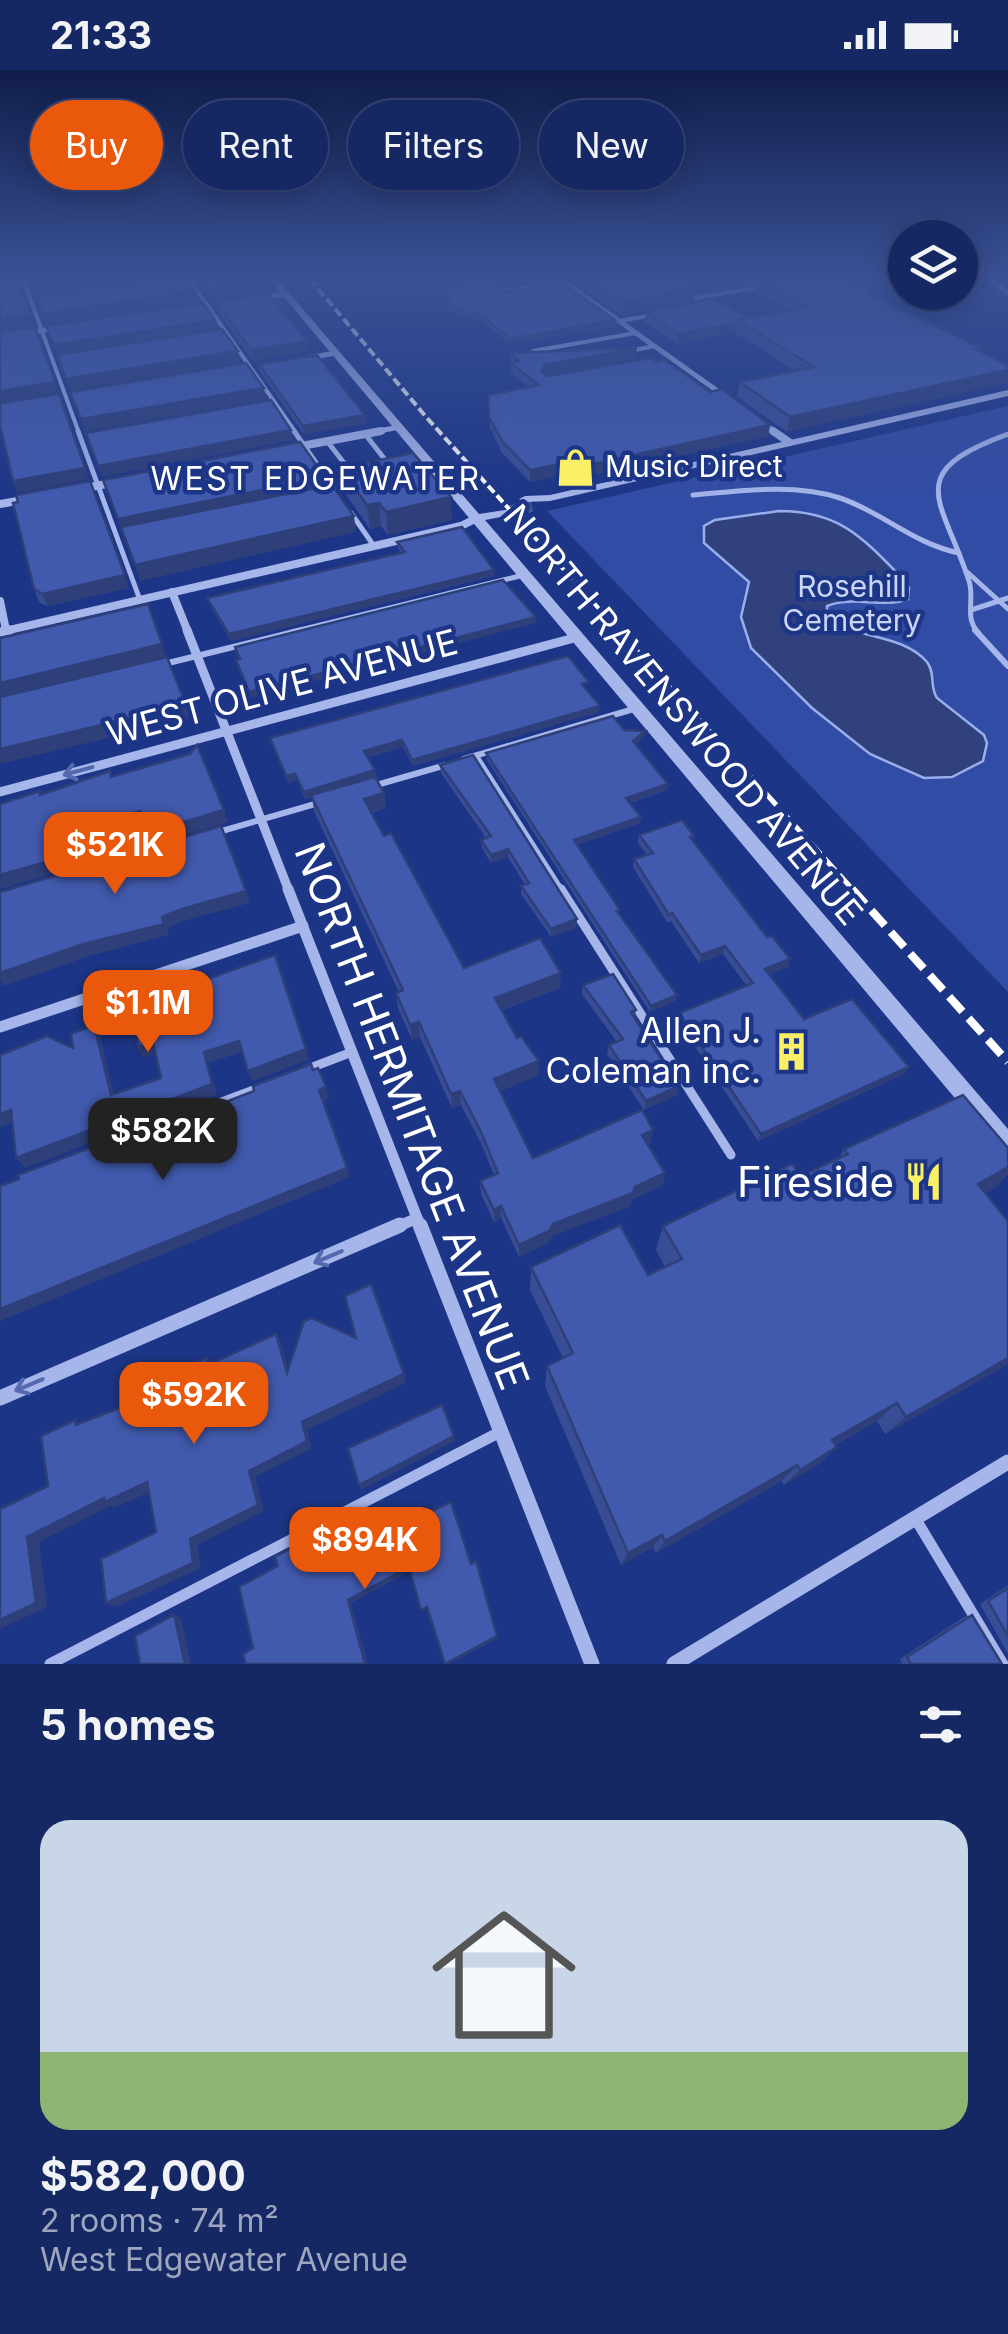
<!DOCTYPE html>
<meta charset="utf-8">
<style>
:root{--surface:#162864;--page:#1f306a;--text:#f1f3f6;--muted:#9ea6bf;--line:#354478;--accent:#ea580c}
body{margin:0;font-family:Inter,sans-serif;background:var(--page);color:var(--text);height:100vh;display:flex;flex-direction:column;font-size:38px;white-space:nowrap}
*{box-sizing:border-box;margin:0}
p{font-size:32px;color:var(--muted)}
.icon{flex:none;width:55px;height:55px;fill:none;stroke:currentColor;stroke-width:2;stroke-linecap:round;stroke-linejoin:round}
.map{position:relative;height:1594px;overflow:hidden}
.details{display:flex;flex-direction:column;background:var(--surface);flex:1}
.details>*{flex:none}
.banner{position:absolute;left:30px;top:30px;width:950px;height:90px;display:flex;gap:20px}
.controls{position:absolute;left:888px;top:150px;display:grid;gap:20px}
.controls a{display:grid;place-items:center;width:90px;height:90px;border-radius:50%;background:var(--surface);box-shadow:0 5px 25px #0003,0 0 0 2px var(--line);font-size:50px}
.price{position:absolute;translate:-50% -85px;padding:0 22px;border-radius:20px;background:var(--accent);color:#fff;font-size:32px;line-height:65px;filter:drop-shadow(0 2px 5px #0008)}
.price::after{content:'';position:absolute;left:50%;top:60px;width:30px;height:22px;margin-left:-15px;background:inherit;clip-path:polygon(0 0,100% 0,50% 100%)}
.price.active{background:#222;color:#fff}
ul{padding:0;list-style:none}
li{display:grid;align-content:center;gap:20px;height:530px;padding:0 40px}
li+li{border-top:2px solid var(--line)}
li span{display:grid;place-items:center;height:310px;border-radius:30px;color:#555}
li>.icon{margin-inline-start:auto}
span .icon{width:180px;height:180px;fill:#fffc;stroke-width:1}
li b{font-size:42px}
h2{display:flex;justify-content:space-between;align-items:center;height:120px;padding:0 40px;font-size:42px}
.tag{padding:0 35px;border-radius:45px;background:var(--surface);box-shadow:0 5px 25px #0003,0 0 0 2px var(--line);font-size:35px;line-height:90px}
.tag.active{background:var(--accent);color:#fff}
.status{display:flex;justify-content:space-between;align-items:center;height:70px;padding:0 50px;background:var(--surface);direction:ltr}
.status svg{height:28px;fill:currentColor}
.map>svg:first-child{display:block}
</style>
<div class="status"><b>21:33</b><svg viewBox="0 0 49 12"><path d="M0 12V9h3v3zM5 12V6h3v6zM10 12V3h3v9zM15 12V0h3v12zM26 1h20v11H26zM47 4h2v5h-2z"/></svg></div>
<div class="map">
<svg width="1008" height="1594" viewBox="0 0 1008 1594">
<rect width="100%" height="100%" fill="#1d3586"/>
<polygon fill="#314ca4" points="1008,336 1008,922 547,441"/>
<path fill="#30417e" stroke="#99aeec" stroke-width="2.5" d="M 779,441 C 839,441 862,467 902,508 L 909,518 L 908,529 C 882,539 853,525 827,536 L 827,547 C 855,570 902,563 927,592 C 936,604 929,616 937,628 L 984,665 L 987,673 L 983,691 L 952,707 L 924,708 L 870,684 L 812,638 L 751,578 L 741,547 L 749,512 L 704,473 L 704,456 L 715,450 Z"/>
<g fill="none" stroke-linecap="round" stroke-linejoin="round">
<polyline stroke="#3f5398" stroke-width="12" stroke-dasharray="12 6" stroke-linecap="butt" points="507,442 532,436"/>
<g stroke="#a6b6eb" stroke-width="4">
<polyline points="23,209 79,363"/>
<polyline points="189,209 296,363"/>
<polyline points="511,209 522,209"/>
<polyline points="505,221 564,212"/>
<polyline points="707,236 696,228 754,218"/>
<polyline points="619,251 654,245"/>
<polyline points="629,281 655,276"/>
<polyline points="541,288 533,281 636,263"/>
</g>
<g stroke="#a6b6eb" stroke-width="5">
<polyline points="78,361 140,530"/>
<polyline points="294,361 337,423"/>
<polyline points="365,364 390,396"/>
<polyline points="327,371 351,402"/>
<path d="M 693,425 C 740,421 794,413 840,428 C 882,442 914,474 959,483"/>
<polyline points="351,443 374,476"/>
<polyline points="967,502 1008,539"/>
<polyline points="971,540 1008,528"/>
<polyline points="292,562 524,505"/>
<path d="M 978,562 C 964,548 975,528 969,511 C 942,428 901,403 1008,364"/>
</g>
<g stroke="#a6b6eb" stroke-width="6">
<polyline points="975,560 1008,596"/>
<polyline points="160,595 302,560"/>
<polyline points="476,686 562,821"/>
<polyline points="464,689 637,638"/>
<polyline points="373,716 446,695"/>
<polyline points="215,763 322,732"/>
</g>
<g stroke="#a6b6eb" stroke-width="9">
<polyline points="561,819 731,1085"/>
<polyline points="305,1000 352,982"/>
<polyline points="211,1036 259,1018"/>
</g>
<g stroke="#a6b6eb" stroke-width="11">
<polyline points="915,1448 1003,1594"/>
<polyline points="50,1594 500,1362"/>
</g>
<g stroke="#a6b6eb" stroke-width="5">
<polyline points="560,209 726,327"/>
<polyline points="258,228 286,224"/>
<polyline points="0,267 58,258"/>
<polyline points="307,288 336,283"/>
<polyline points="760,351 777,363"/>
<polyline points="368,363 400,357"/>
</g>
<g stroke="#a6b6eb" stroke-width="8">
<polyline points="773,361 789,372"/>
<polyline points="291,378 381,361"/>
<polyline points="80,419 117,412"/>
<polyline points="0,434 28,429"/>
<polyline points="172,522 188,562"/>
<polyline points="0,531 6,560"/>
<polyline points="0,562 461,456 477,448"/>
</g>
<g stroke="#a6b6eb" stroke-width="9">
<polyline points="187,560 289,821"/>
<polyline points="0,562 10,560"/>
<polyline points="0,722 578,567"/>
</g>
<g stroke="#a6b6eb" stroke-width="11">
<polyline points="288,819 421,1158"/>
<polyline points="0,957 303,856"/>
<polyline points="395,1158 417,1148"/>
</g>
<g stroke="#a6b6eb" stroke-width="15">
<polyline points="420,1155 592,1594"/>
<polyline points="0,1328 400,1155"/>
<polyline points="674,1594 1008,1392"/>
</g>
<g fill="#a6b6eb" fill-rule="evenodd">
<polygon points="269,209 277,209 479,444 511,439 511,445 485,450 1008,1059 1008,1085 1000,1082"/>
<polygon points="984,209 993,209 1008,219 1008,226"/>
<polygon points="1008,320 1008,326 550,431 525,432 519,429 525,426 550,425"/>
</g>
<polyline stroke="#fff" stroke-width="4" stroke-dasharray="9 4" stroke-linecap="butt" points="310,209 427,348 620,562"/>
<polyline stroke="#fff" stroke-width="5" stroke-dasharray="16 6" stroke-linecap="butt" points="618,560 854,821"/>
<polyline stroke="#fff" stroke-width="8" stroke-dasharray="20 9" stroke-linecap="butt" points="852,819 1008,992"/>
</g>
<g fill="#394d95">
<polygon points="196,209 256,209 259,212 260,222 210,229"/>
<polygon points="332,209 376,209 380,226 352,230"/>
<polygon points="577,209 839,209 981,278 787,362 737,327 740,312 795,301 735,263 677,274 645,252 646,242 746,248 790,240 759,220 755,212 694,222 692,232 621,245 577,214"/>
<polygon points="510,210 510,215 502,219 505,222 615,250 615,256 510,274 479,248 468,250 448,237 448,232 461,214 461,211"/>
<polygon points="216,231 307,271 308,281 253,291 218,241"/>
<polygon points="510,283 636,289 546,305 710,322 770,355 768,366 574,409 568,403 530,412 502,383 490,358 488,325 528,317 511,303"/>
<polygon points="259,294 365,345 366,353 304,364 260,302"/>
<polygon points="340,398 452,450 388,465 381,456 370,459 343,420"/>
<polygon points="18,432 129,518 47,536 39,532 34,519"/>
<polygon points="397,472 494,500 494,506 231,571 209,534 207,528 401,483 398,478"/>
<polygon points="589,618 586,619 600,636 599,642 413,696 403,677 368,687 384,723 386,738 372,743 384,766 464,898 560,918 502,940 517,968 539,991 539,1005 500,1021 533,1088 653,1060 650,1074 648,1075 665,1103 662,1116 632,1129 630,1136 552,1166 548,1173 519,1187 501,1148 494,1152 481,1124 480,1111 494,1105 481,1073 461,1035 452,1038 420,967 412,970 398,938 396,923 399,922 314,741 312,727 305,729 297,710 288,713 270,668"/>
<polygon points="624,660 645,661 644,667 636,674 668,714 667,720 630,733 641,747 640,753 577,775 620,844 677,925 675,931 650,942 487,690 486,683"/>
<polygon points="440,695 577,849 576,858 551,867 521,824 521,816 525,815 508,787 491,793 482,778 481,770 486,768 441,703"/>
<polygon points="639,765 694,766 693,771 767,867 790,889 788,897 769,904 804,949 909,997 904,1004 758,1071 678,951 679,943 747,916 723,884 699,893 671,851 667,852 633,797 634,789 647,785 638,773"/>
<polygon points="583,915 636,940 635,947 679,1016 677,1025 644,1040 607,984 609,975 617,972 582,924"/>
<polygon points="1008,1078 1008,1104 996,1117 986,1123 1008,1151 1008,1294 885,1364 877,1351 835,1375 837,1377 819,1394 784,1415 782,1411 656,1483 653,1477 621,1495 545,1316 547,1296 563,1288 530,1220 531,1197 648,1205 665,1197 656,1180 663,1156 801,1106 839,1088 844,1079"/>
<polygon points="1008,1515 1008,1584 980,1534"/>
<polygon points="972,1545 1002,1594 902,1594 900,1589 964,1547"/>
</g>
<g fill="#2e3f79">
<polygon points="75,209 147,209 35,225 32,215"/>
<polygon points="694,209 756,209 755,212 694,222 692,232 621,245 622,232"/>
<polygon points="510,210 510,215 499,221 499,216"/>
<polygon points="379,211 380,226 352,230 351,215"/>
<polygon points="259,212 260,222 210,229 208,219"/>
<polygon points="195,221 197,231 45,254 42,244"/>
<polygon points="479,243 479,248 468,250 467,245"/>
<polygon points="31,245 34,256 0,261 0,250"/>
<polygon points="215,250 217,260 57,286 54,275"/>
<polygon points="615,250 615,256 510,274 510,269"/>
<polygon points="736,253 735,263 677,274 678,264"/>
<polygon points="307,271 308,281 253,291 251,280"/>
<polygon points="637,278 636,289 545,305 541,302 545,295"/>
<polygon points="238,281 240,293 70,321 66,309"/>
<polygon points="1008,300 1008,313 787,362 790,347"/>
<polygon points="55,312 58,323 0,333 0,321"/>
<polygon points="264,318 266,330 85,361 81,349"/>
<polygon points="365,345 366,353 304,364 303,356"/>
<polygon points="770,355 768,366 574,409 575,398"/>
<polygon points="291,360 293,370 102,407 98,396"/>
<polygon points="569,392 568,403 530,412 530,400"/>
<polygon points="85,398 89,409 17,423 13,411"/>
<polygon points="325,407 327,419 121,461 118,449"/>
<polygon points="451,427 452,450 388,465 386,442"/>
<polygon points="379,433 381,456 370,459 367,435"/>
<polygon points="354,446 356,462 140,511 135,495"/>
<polygon points="494,500 494,506 231,571 229,564"/>
<polygon points="125,505 129,518 47,536 42,524"/>
<polygon points="536,547 536,553 251,628 249,622"/>
<polygon points="162,574 166,587 0,628 0,613"/>
<polygon points="186,635 190,648 0,694 0,679"/>
<polygon points="600,636 599,642 413,696 412,690"/>
<polygon points="645,661 644,667 632,677 633,671"/>
<polygon points="402,670 403,677 365,688 364,681"/>
<polygon points="375,700 376,707 305,729 304,722"/>
<polygon points="295,704 297,710 288,713 286,706"/>
<polygon points="668,714 667,720 625,734 626,728"/>
<polygon points="384,723 386,738 366,744 364,729"/>
<polygon points="224,740 228,752 152,775 147,763"/>
<polygon points="140,741 145,753 111,763 117,785 0,819 0,805 106,751"/>
<polygon points="641,747 640,753 574,776 574,770"/>
<polygon points="508,779 508,787 491,793 491,785"/>
<polygon points="246,821 250,833 186,850 167,858 169,865 89,886 4,916 0,910 0,903 182,839"/>
<polygon points="577,849 576,858 551,867 551,859"/>
<polygon points="725,876 723,884 699,893 701,885"/>
<polygon points="790,889 788,897 763,907 765,899"/>
<polygon points="561,903 560,918 495,942 495,928"/>
<polygon points="677,925 675,931 650,942 651,936"/>
<polygon points="419,952 420,967 412,970 410,955"/>
<polygon points="94,955 100,966 117,1036 111,1025"/>
<polygon points="239,971 243,982 208,993 217,1025 25,1098 16,1088 212,1014 204,982"/>
<polygon points="153,972 158,983 143,988 138,977"/>
<polygon points="306,979 309,990 252,1011 248,1001"/>
<polygon points="539,991 539,1005 495,1023 494,1009"/>
<polygon points="909,997 904,1004 758,1071 761,1064"/>
<polygon points="679,1016 677,1025 644,1040 646,1031"/>
<polygon points="326,1017 329,1028 322,1031 319,1020"/>
<polygon points="460,1021 461,1035 452,1038 451,1024"/>
<polygon points="11,1040 19,1050 0,1057 0,1044"/>
<polygon points="653,1060 650,1074 639,1079 642,1065"/>
<polygon points="1008,1097 1008,1104 996,1117 957,1139 978,1114"/>
<polygon points="347,1098 350,1107 0,1251 0,1239"/>
<polygon points="665,1103 662,1116 632,1129 630,1136 552,1166 548,1173 519,1187 519,1175 553,1154"/>
<polygon points="501,1136 501,1148 494,1152 494,1140"/>
<polygon points="276,1264 281,1273 292,1311 287,1303"/>
<polygon points="1008,1288 1008,1294 885,1364 906,1347"/>
<polygon points="404,1304 406,1313 307,1360 312,1378 255,1407 264,1441 197,1475 201,1498 116,1537 106,1533 190,1469 249,1401 302,1352"/>
<polygon points="897,1333 877,1351 815,1386 832,1370"/>
<polygon points="454,1366 455,1371 361,1420 359,1415"/>
<polygon points="837,1377 819,1394 784,1415 800,1400"/>
<polygon points="797,1395 782,1411 656,1483 665,1471"/>
<polygon points="147,1412 156,1419 114,1438 110,1436 39,1472 47,1537 0,1559 0,1550 27,1467 104,1428"/>
<polygon points="662,1465 653,1477 621,1495 628,1483"/>
<polygon points="409,1497 411,1501 351,1533 368,1594 365,1594 348,1530"/>
<polygon points="174,1545 181,1548 191,1594 185,1594"/>
<polygon points="497,1566 497,1569 449,1594 445,1594"/>
</g>
<g fill="#425aad" stroke="#2e3f79" stroke-width="2.5">
<polygon points="0,209 17,209 31,245 0,250"/>
<polygon points="29,209 75,209 32,215"/>
<polygon points="158,209 187,209 195,221 42,244 36,226"/>
<polygon points="200,209 256,209 259,212 208,219"/>
<polygon points="344,209 376,209 379,211 351,215"/>
<polygon points="477,209 510,209 499,216 505,222 562,213 615,250 510,269 479,243 467,245 448,232 450,216 464,214 461,211"/>
<polygon points="590,209 694,209 689,210 694,219 622,232"/>
<polygon points="763,209 839,209 981,278 976,279 1008,296 1008,300 790,347 740,312 814,297 737,250 808,237"/>
<polygon points="268,223 307,271 251,280 216,231"/>
<polygon points="714,228 746,248 737,250 736,253 678,264 646,242"/>
<polygon points="203,233 215,250 54,275 46,256"/>
<polygon points="35,257 55,312 0,321 0,262"/>
<polygon points="222,259 238,281 66,309 57,285"/>
<polygon points="637,278 545,295 541,302 547,306 651,288 656,292 665,290 710,322 722,319 770,355 575,398 569,392 530,400 502,371 489,347 488,325 539,315 511,293 519,291 510,283"/>
<polygon points="317,285 365,345 303,356 259,294"/>
<polygon points="246,293 264,318 81,349 70,322"/>
<polygon points="59,324 85,398 13,411 0,355 0,333"/>
<polygon points="271,330 291,360 98,396 86,363"/>
<polygon points="300,372 325,407 118,449 103,410"/>
<polygon points="413,383 451,427 386,442 379,433 367,435 340,398"/>
<polygon points="90,411 125,505 42,524 34,519 13,433 18,432 16,425"/>
<polygon points="332,415 354,446 135,495 121,457"/>
<polygon points="462,457 494,500 229,564 207,528 405,482 397,472"/>
<polygon points="503,510 536,547 249,622 236,590 240,589 235,577"/>
<polygon points="148,534 162,574 0,613 0,568"/>
<polygon points="568,586 589,612 582,614 600,636 412,690 402,670 364,681 375,700 304,722 295,704 286,706 270,668"/>
<polygon points="167,587 186,635 0,679 0,627"/>
<polygon points="613,646 624,660 645,661 633,671 668,714 626,728 641,747 574,770 620,840 617,841 677,925 651,936 486,683"/>
<polygon points="197,675 224,740 147,763 140,741 106,751 112,773 0,805 0,734 40,721 40,725 110,701 111,707 190,684"/>
<polygon points="473,685 577,849 551,859 521,816 529,813 508,779 491,785 481,770 491,766 440,695"/>
<polygon points="375,707 384,723 364,729 384,766 391,763 464,898 540,868 561,903 495,928 517,968 521,966 539,991 494,1009 533,1088 642,1040 653,1060 642,1065 665,1103 635,1117 633,1123 553,1154 549,1161 519,1175 501,1136 494,1140 480,1111 498,1103 480,1060 460,1021 451,1024 419,952 410,955 396,923 403,920 311,725"/>
<polygon points="682,750 694,766 690,767 767,867 772,866 790,889 765,899 804,949 852,929 909,997 761,1064 679,943 753,913 725,876 701,885 672,843 669,845 634,789 653,783 639,765"/>
<polygon points="221,756 246,821 182,839 162,847 164,854 83,874 0,903 0,822"/>
<polygon points="275,885 306,979 248,1001 239,971 204,982 212,1014 16,1088 11,1040 0,1044 0,985 47,966 73,978 71,964 94,955 111,1025 161,1008 153,972 138,977 131,942 141,938 140,933"/>
<polygon points="613,904 636,940 631,942 639,955 679,1016 646,1031 609,975 623,969 583,915"/>
<polygon points="311,994 313,1000 318,998 326,1017 319,1020 347,1098 0,1239 0,1116 19,1109 18,1105 217,1030 218,1035 254,1021 253,1016"/>
<polygon points="963,1025 1008,1078 1008,1097 978,1114 1008,1151 1008,1288 906,1347 897,1333 832,1370 837,1377 800,1400 797,1395 665,1471 662,1465 628,1483 547,1296 573,1283 531,1197 620,1155 648,1205 682,1189 663,1156 792,1094 801,1106 848,1084 844,1079"/>
<polygon points="371,1214 404,1304 302,1352 307,1371 249,1401 258,1435 190,1469 193,1493 106,1533 101,1489 156,1462 147,1412 105,1432 104,1428 27,1467 36,1533 0,1550 0,1439 48,1416 41,1366 75,1350 76,1355 127,1335 190,1303 188,1296 207,1288 208,1295 276,1264 287,1303 304,1251 312,1248 356,1268 345,1226"/>
<polygon points="442,1335 454,1366 359,1415 348,1378"/>
<polygon points="451,1432 471,1494 476,1491 497,1566 445,1594 427,1537 421,1540 409,1497 348,1530 365,1594 246,1594 243,1584 253,1578 239,1517 278,1496 275,1487 336,1454 342,1474 388,1449 392,1461"/>
<polygon points="1008,1518 1008,1566 988,1531"/>
<polygon points="174,1545 185,1594 140,1594 135,1566"/>
<polygon points="972,1545 1002,1594 911,1594 907,1587"/>
</g>
<defs><path id="oneway-shaft" d="M-6 0H5M1.5-3L5.5 0L1.5 3" fill="none" stroke-width="1.6" stroke-linecap="round" stroke-linejoin="round" transform="scale(2.5)"/></defs>
<g stroke="#5469ae">
<use href="#oneway-shaft" transform="translate(78 701) rotate(165)"/>
<use href="#oneway-shaft" transform="translate(328 1187) rotate(157)"/>
<use href="#oneway-shaft" transform="translate(29 1315) rotate(157)"/>
</g>
<linearGradient id="sky" x2="0" y2="1"><stop stop-color="#101d4a"/><stop offset="0.48" stop-color="#3a5195"/><stop offset="1" stop-color="#3a5195" stop-opacity="0"/></linearGradient>
<rect width="1008" height="432" fill="url(#sky)"/>
<defs>
<symbol id="shop-bare" viewBox="-9 -9 18 18"><path d="M-5-2.5h2.3a2.7 3.5 0 0 1 5.4 0H5L5.5 6h-11ZM-1.5-2.5h3a1.5 2.3 0 0 0-3 0Z" fill="#faef65" stroke="#1d3586" stroke-width="2.5" paint-order="stroke"/></symbol>
<symbol id="building-bare" viewBox="-9 -9 18 18"><path d="M-4-6H4V6H1V3H-1V6H-4ZM-2.5-4.3h1.7v1.8h-1.7ZM.8-4.3h1.7v1.8H.8ZM-2.5-1h1.7V.8h-1.7ZM.8-1h1.7V.8H.8Z" fill="#faef65" stroke="#1d3586" stroke-width="2.5" paint-order="stroke"/></symbol>
<symbol id="restaurant-bare" viewBox="-9 -9 18 18"><path d="M-5-6h1v4h1v-4h1v4h1v-4h1v5L-1.5 .5V6h-2V.5L-5-1ZM5-6V6H3V1.5H1.5Q1.5-4 5-6Z" fill="#faef65" stroke="#1d3586" stroke-width="2.5" paint-order="stroke"/></symbol>
</defs>
<g fill-rule="evenodd">
<use href="#shop-bare" x="548" y="370" width="55" height="55"/>
<use href="#building-bare" x="764" y="954" width="55" height="55"/>
<use href="#restaurant-bare" x="896" y="1084" width="55" height="55"/>
</g>
<g text-anchor="middle" stroke-width="9" stroke-linejoin="round" paint-order="stroke">
<g font-size="30" fill="#fff" stroke="#1d3586" text-anchor="start">
<text x="605" y="407">Music Direct</text>
</g>
<g font-size="30" fill="#cbd5f8" stroke="#1d3586">
<text x="852" y="527">Rosehill<tspan x="852" dy="34">Cemetery</tspan></text>
</g>
<g font-size="32" letter-spacing="2.5" fill="#fff" stroke="#1d3586">
<text x="316" y="420">WEST EDGEWATER</text>
</g>
<g font-size="35" fill="#fff" stroke="#1d3586">
<text transform="translate(282 618) rotate(-15)" y="12">WEST OLIVE AVENUE</text>
<text transform="translate(683 645) rotate(50)" y="12">NORTH RAVENSWOOD AVENUE</text>
</g>
<g font-size="35" fill="#fff" stroke="#1d3586" text-anchor="end">
<text x="761" y="973">Allen J.<tspan x="761" dy="40">Coleman inc.</tspan></text>
</g>
<g font-size="42" fill="#fff" stroke="#1d3586">
<text transform="translate(412 1046) rotate(69)" y="15">NORTH HERMITAGE AVENUE</text>
</g>
<g font-size="42" fill="#fff" stroke="#1d3586" text-anchor="end">
<text x="894" y="1127">Fireside</text>
</g>
</g>
</svg>
<div class="controls">
<a><svg class="icon" aria-label="layers" viewBox="0 0 24 24"><path d="M12 4l9 5-9 5-9-5zM3 14l9 5 9-5"/></svg></a>
</div>
<b class="price" style="left:115px;top:827px">$521K</b>
<b class="price" style="left:148px;top:985px">$1.1M</b>
<b class="price active" style="left:163px;top:1113px">$582K</b>
<b class="price" style="left:194px;top:1377px">$592K</b>
<b class="price" style="left:365px;top:1522px">$894K</b>
<div class="banner">
<a class="tag active">Buy</a>
<a class="tag">Rent</a>
<a class="tag">Filters</a>
<a class="tag">New</a>
</div>
</div>
<section class="details">
<h2>5 homes<svg class="icon" aria-label="filters" viewBox="0 0 24 24"><path d="M4 7h16M4 17h16"/><circle cx="9" cy="7" r="2"/><circle cx="15" cy="17" r="2"/></svg></h2>
<ul>
<li><span style="background:linear-gradient(#c9d6e8 75%,#8fb573 0)"><svg class="icon" aria-label="home" viewBox="0 0 24 24"><path d="M3 11l9-7 9 7M6 9v11h12V9"/></svg></span><div><b>$582,000</b><p>2 rooms · 74 m²</p><p>West Edgewater Avenue</p></div></li>
</ul>
</section>
